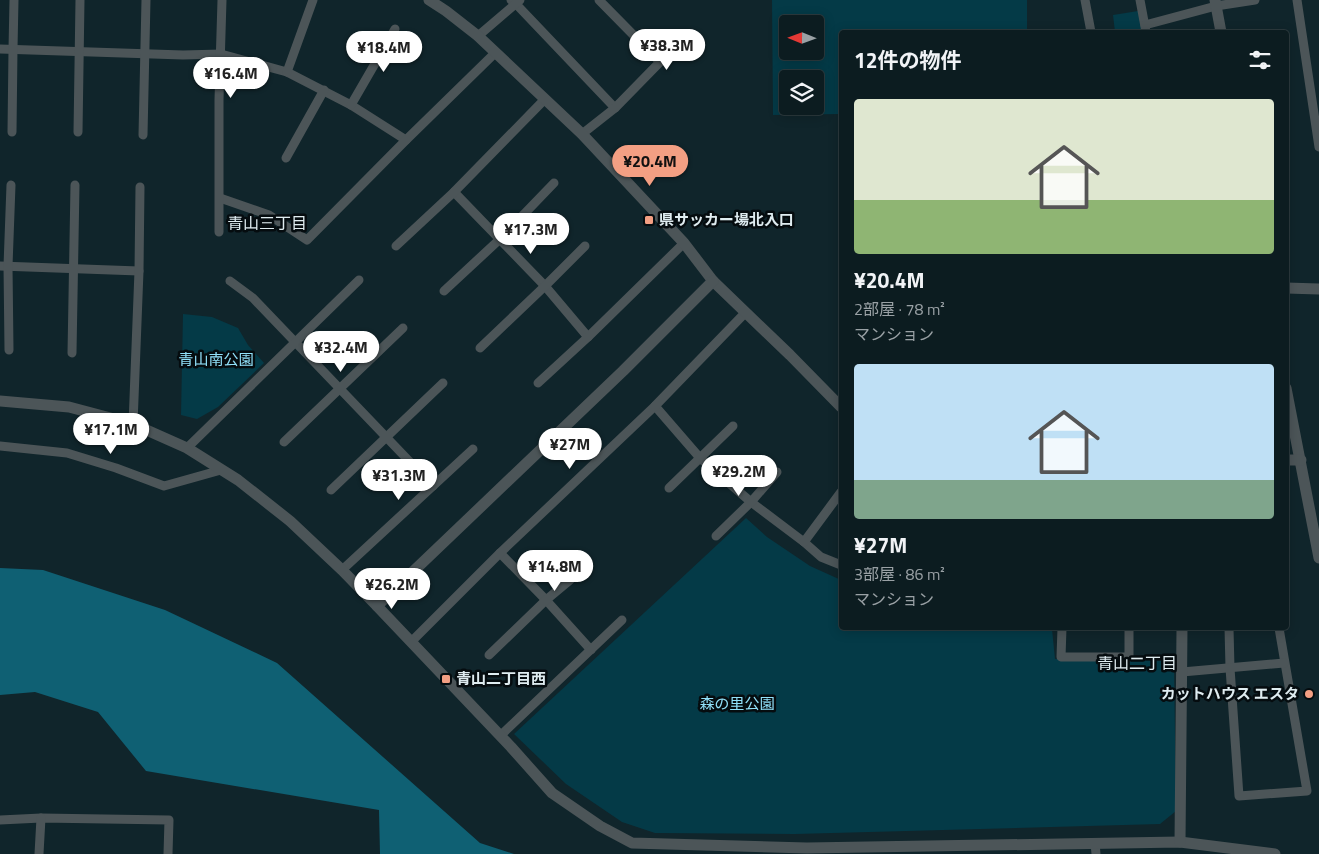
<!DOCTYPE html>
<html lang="ja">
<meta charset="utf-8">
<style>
:root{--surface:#0c1c20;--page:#152529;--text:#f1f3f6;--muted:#9aa1a5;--line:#2c3a3e;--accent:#f39f83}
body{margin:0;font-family:"Titillium Web","Noto Sans JP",sans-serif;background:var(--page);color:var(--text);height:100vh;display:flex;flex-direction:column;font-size:19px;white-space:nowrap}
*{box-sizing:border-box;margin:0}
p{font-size:16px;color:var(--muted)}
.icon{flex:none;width:28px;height:28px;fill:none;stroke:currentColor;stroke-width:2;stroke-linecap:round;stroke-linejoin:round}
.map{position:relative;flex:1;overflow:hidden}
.panel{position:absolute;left:839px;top:30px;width:450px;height:600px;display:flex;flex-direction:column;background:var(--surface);border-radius:5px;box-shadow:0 2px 12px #0003,0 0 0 1px var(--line)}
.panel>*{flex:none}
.needle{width:32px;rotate:271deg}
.tools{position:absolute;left:779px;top:15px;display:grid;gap:10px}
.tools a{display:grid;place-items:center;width:45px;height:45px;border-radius:5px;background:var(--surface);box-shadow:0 2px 12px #0003,0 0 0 1px var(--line);font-size:25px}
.price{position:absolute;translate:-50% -42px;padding:0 11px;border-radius:18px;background:#fff;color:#222;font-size:16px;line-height:32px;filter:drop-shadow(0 1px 2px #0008)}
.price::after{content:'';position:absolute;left:50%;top:30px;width:15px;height:11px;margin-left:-8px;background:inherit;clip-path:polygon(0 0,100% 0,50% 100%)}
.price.selected{background:var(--accent);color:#111}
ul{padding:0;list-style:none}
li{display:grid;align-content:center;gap:10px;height:265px;padding:0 15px}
li span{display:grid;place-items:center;height:155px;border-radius:5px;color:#555}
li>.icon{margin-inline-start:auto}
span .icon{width:90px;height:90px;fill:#fffc;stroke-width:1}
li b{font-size:21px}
h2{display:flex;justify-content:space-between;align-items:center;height:60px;padding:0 15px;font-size:21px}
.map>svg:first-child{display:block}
</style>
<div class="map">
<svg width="1319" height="854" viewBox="0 0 1319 854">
<rect width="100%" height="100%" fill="#10252b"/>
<g fill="#043a47" fill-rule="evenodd">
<path d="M 772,0 L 1027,0 L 1027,32 L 841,32 L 841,114 L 773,115 ZM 788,24 L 815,24 L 815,51 L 788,51 ZM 788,79 L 815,79 L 815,106 L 788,106 Z"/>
<polygon points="1138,11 1142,29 1132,31 1131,32 1115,32 1113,15"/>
<polygon points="183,314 212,317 238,328 248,345 264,363 218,407 197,419 181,415"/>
<polygon points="746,518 767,537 810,566 841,580 841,628 1045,628 1052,629 1055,659 1174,661 1176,811 1160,824 795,834 655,833 622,822 566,784 514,734"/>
</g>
<polygon fill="#0f6073" points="0,568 43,570 165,610 277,663 480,843 514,854 380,854 379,810 146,771 98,712 35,692 0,695"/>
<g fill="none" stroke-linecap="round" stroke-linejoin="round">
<g stroke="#4c5558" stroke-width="9">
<polyline points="511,0 516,4 615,108"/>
<polyline points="1085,0 1091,32"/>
<polyline points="1140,0 1146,32"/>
<polyline points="1297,0 1319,147"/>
<polyline points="1145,25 1216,6 1255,0"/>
<polyline points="478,36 520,0"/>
<polyline points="0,49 183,55 221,54 287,72 351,105 406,140"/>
<polyline points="287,72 313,0"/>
<polyline points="351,105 395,29"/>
<polyline points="12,132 13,49 14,0"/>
<polyline points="78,132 80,0"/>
<polyline points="582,134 615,108 660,62 599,0"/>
<polyline points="143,135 146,0"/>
<polyline points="286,158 324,90"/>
<polyline points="454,192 545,286 588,337"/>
<polyline points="220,198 269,215 307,240 406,140 495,53"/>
<polyline points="219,232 219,100 222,0"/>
<polyline points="396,246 454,192 545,99"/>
<polyline points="0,266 139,271"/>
<polyline points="230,281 253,298 433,486"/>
<polyline points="444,291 500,239 554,183"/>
<polyline points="480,348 545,286 585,246"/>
<polyline points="9,350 8,266 11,185"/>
<polyline points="72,353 75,185"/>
<polyline points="538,383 588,337 684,243"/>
<polyline points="655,406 700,458 751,502 804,542 821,557 841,565"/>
<polyline points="133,424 139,271 140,187"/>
<polyline points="284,442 403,328"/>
<polyline points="0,446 67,453 116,468 164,486 221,470"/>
<polyline points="187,448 359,280"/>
<polyline points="669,488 733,426"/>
<polyline points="331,490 443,383"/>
<polyline points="716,536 751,502 777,472"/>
<polyline points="804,542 841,492"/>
<polyline points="500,553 546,600 591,650"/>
<polyline points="342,570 473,449"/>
<polyline points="1062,628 1061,657 1129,657 1129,628"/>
<polyline points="1229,628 1230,668 1239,796 1307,791 1279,628"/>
<polyline points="411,642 500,553 655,406 745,313"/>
<polyline points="489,655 546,600 570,580"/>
<polyline points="1182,672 1284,663"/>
<polyline points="500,736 622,620"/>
<polyline points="0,820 41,818 169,820 168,854"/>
<polyline points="1095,843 1096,854"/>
<polyline points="39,854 41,818"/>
</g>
<g stroke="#4c5558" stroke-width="11">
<polyline points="429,0 446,11 478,36 582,134 684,243 713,281 790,355 841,407"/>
<polyline points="1215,0 1221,32"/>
<polyline points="1286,288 1319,289"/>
<polyline points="1286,388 1319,558"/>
<polyline points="0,401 69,407 133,424 187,448 238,480 290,521 342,570 377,606 623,371 713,281"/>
<polyline points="1286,460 1301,460"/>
<polyline points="377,606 511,747 552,793 600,826 632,843 807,848 1180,842 1275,854"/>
<polyline points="1180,842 1182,628"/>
</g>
</g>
<g fill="#f39f83" stroke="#050c0f" stroke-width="2">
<rect x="644" y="215" width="10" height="10" rx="2.5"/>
<rect x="441" y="674" width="10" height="10" rx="2.5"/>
<circle cx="1309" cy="694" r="5"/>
</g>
<g text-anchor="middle" stroke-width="5" stroke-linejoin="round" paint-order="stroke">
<g font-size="15" font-weight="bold" fill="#dfecf0" stroke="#050c0f" text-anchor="start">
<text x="659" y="225">県サッカー場北入口</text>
<text x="456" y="684">青山二丁目西</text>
<text x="1299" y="699" text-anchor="end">カットハウス エスタ</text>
</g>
<g font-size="15" fill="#91e1fa" stroke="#050c0f">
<text x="216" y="365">青山南公園</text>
<text x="737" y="709">森の里公園</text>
</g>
<g font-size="16" fill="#dfecf0" stroke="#050c0f">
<text x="267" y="229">青山三丁目</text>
<text x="1137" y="669">青山二丁目</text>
</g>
</g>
</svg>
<div class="tools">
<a><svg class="needle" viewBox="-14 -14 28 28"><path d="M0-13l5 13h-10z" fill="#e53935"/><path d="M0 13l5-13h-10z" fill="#9aa1a5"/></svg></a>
<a><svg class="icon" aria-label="layers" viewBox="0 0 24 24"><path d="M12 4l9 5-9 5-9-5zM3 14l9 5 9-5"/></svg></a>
</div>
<b class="price" style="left:667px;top:71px">¥38.3M</b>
<b class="price" style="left:384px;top:73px">¥18.4M</b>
<b class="price" style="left:231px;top:99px">¥16.4M</b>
<b class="price selected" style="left:650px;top:187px">¥20.4M</b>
<b class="price" style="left:531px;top:255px">¥17.3M</b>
<b class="price" style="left:341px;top:373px">¥32.4M</b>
<b class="price" style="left:111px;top:455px">¥17.1M</b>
<b class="price" style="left:570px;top:470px">¥27M</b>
<b class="price" style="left:739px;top:497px">¥29.2M</b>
<b class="price" style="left:399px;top:501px">¥31.3M</b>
<b class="price" style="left:555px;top:592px">¥14.8M</b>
<b class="price" style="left:392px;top:610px">¥26.2M</b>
<section class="panel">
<h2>12件の物件<svg class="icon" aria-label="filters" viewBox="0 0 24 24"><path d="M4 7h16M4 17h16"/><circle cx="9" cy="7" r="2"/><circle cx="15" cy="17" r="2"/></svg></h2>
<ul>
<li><span style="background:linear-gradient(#dfe7d0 65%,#8fb573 0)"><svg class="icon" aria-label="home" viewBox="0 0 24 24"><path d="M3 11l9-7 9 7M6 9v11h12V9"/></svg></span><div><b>¥20.4M</b><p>2部屋 · 78 m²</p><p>マンション</p></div></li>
<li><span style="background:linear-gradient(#bfe0f5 75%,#7fa58c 0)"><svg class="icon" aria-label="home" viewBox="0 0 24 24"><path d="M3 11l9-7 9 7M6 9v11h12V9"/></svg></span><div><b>¥27M</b><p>3部屋 · 86 m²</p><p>マンション</p></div></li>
</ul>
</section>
</div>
